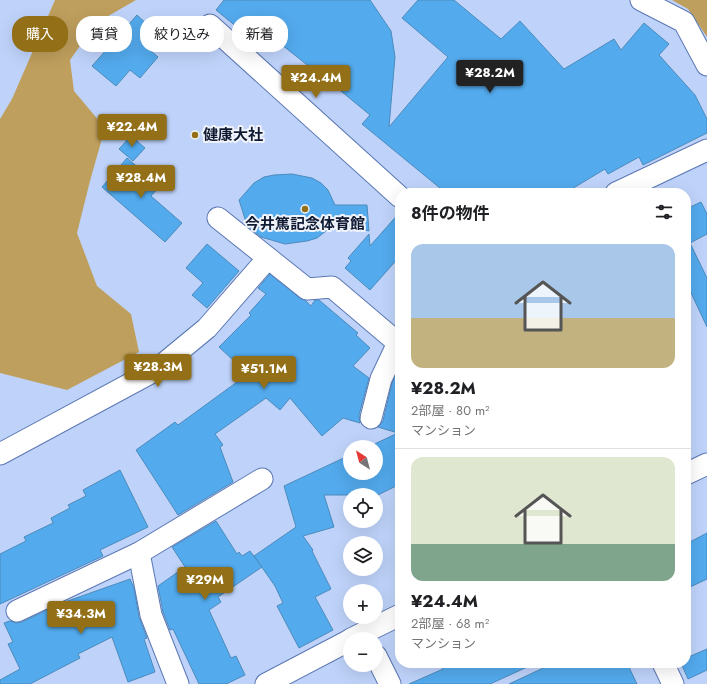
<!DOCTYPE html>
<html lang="ja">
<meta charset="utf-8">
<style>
:root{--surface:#fff;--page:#f2f2f2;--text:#202124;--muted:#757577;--line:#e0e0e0;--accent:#937017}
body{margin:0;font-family:Jost,"Noto Sans JP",sans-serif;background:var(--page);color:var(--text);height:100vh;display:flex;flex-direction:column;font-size:15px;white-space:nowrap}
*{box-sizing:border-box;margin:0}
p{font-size:13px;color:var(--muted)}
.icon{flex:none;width:22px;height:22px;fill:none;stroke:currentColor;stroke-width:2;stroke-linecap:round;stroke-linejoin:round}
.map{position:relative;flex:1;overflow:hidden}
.drawer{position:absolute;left:395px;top:188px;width:296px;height:480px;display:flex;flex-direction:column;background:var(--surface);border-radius:16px;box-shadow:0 4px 16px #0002}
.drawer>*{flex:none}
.guide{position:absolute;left:12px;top:16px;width:323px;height:36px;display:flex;gap:8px}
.needle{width:26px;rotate:324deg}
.buttons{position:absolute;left:343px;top:440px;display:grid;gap:8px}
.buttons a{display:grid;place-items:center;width:40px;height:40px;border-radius:50%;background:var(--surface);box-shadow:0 4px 16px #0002;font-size:20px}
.price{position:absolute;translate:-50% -34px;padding:0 9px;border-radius:4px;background:var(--accent);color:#fff;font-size:13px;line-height:26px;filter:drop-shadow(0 1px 2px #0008)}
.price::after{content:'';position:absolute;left:50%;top:24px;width:12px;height:9px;margin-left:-6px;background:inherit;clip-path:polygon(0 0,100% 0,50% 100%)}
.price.current{background:#222;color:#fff}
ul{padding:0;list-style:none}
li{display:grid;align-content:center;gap:8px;height:212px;padding:0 16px}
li+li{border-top:1px solid var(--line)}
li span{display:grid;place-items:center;height:124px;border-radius:12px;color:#555}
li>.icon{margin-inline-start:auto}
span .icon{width:72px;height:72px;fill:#fffc;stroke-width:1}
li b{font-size:17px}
h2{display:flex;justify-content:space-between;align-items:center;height:48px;padding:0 16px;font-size:17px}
.pill{padding:0 14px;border-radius:16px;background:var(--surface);box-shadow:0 4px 16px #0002;font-size:14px;line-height:36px}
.pill.current{background:var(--accent);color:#fff}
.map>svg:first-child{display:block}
</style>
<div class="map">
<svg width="707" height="684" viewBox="0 0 707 684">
<rect width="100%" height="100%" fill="#bfd3fa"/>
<g fill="#bf9f5d">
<polygon points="55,0 136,0 96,23 70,60 74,91 105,128 90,181 77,233 97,286 131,314 139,352 67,390 0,373 0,119 12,99"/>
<polygon points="672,0 707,0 707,37 688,9"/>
</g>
<g fill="#53aaed" stroke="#4c8bbc">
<polygon points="224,0 370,0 391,31 395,57 389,127 448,57 402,18 418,0 454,0 501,39 520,21 564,69 614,39 621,50 644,23 669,44 659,55 695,95 707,119 707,133 643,165 639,157 608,174 605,169 565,193 446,193 362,124 370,115 330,82 323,90 305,76 311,68 257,25 248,36 216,10"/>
<polygon points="137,15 161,37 150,50 158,57 140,78 130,70 116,86 92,66"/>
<polygon points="131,136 145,148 133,161 119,149"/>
<polygon points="127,158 160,186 151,196 182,223 165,242 102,187"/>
<polygon points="292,174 312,178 321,183 328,190 335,205 367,205 369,231 332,222 326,231 317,238 307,241 285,244 261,237 250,228 246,222 239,200 254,183 264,177 274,175"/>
<polygon points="701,202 707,214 707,234 690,243 707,278 707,327 686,282 686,209"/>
<polygon points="400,212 400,256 370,290 345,268 351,261 348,258 369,234 370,246"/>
<polygon points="207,244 239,271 207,308 192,295 203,283 186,268"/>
<polygon points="270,274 300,298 305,300 311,306 315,300 319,300 358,333 356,335 370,348 353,366 369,378 359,415 360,423 343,418 322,436 290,398 280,410 266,398 215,434 223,445 220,447 233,482 178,515 136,450 175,422 178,425 248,374 219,347 251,315 249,313 266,294 258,288"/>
<polygon points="400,367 400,484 378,495 324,495 334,527 303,536 313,550 312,551 331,589 315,597 333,630 299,648 277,606 283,603 275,586 254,556 296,527 284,486 350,455 350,473 376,473 376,447 368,447 398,433 378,427 383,421 392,383"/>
<polygon points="120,470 148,527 100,550 103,556 0,604 0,554 26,541 24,537 53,523 51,518 70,508 68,505 86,496 83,490"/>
<polygon points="216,521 237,554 239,552 242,556 250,551 262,567 218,597 221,602 209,610 231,658 236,656 245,675 226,684 199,684 173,629 170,630 163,612 158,586 185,567 172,547"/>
<polygon points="707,533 707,579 686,589 686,544"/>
<polygon points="130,579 134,588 139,617 147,638 144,639 155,672 128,682 112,637 78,654 80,658 30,684 0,684 0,680 20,669 8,644 13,642 4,623 10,621 16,623 22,622 62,603"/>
<polygon points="707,649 707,670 688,679 681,663 686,663 686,658"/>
<polygon points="440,663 536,663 490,684 409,684 443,669"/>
<polygon points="554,663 627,663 637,684 509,684"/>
</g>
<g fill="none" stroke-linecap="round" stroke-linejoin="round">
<defs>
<g id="minor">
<polyline points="641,0 684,22 707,65"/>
<polyline points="210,25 400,197"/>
<polyline points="616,193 707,150"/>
<polyline points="218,218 307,289 332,287 398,343"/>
<polyline points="371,418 381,379 398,343 400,340"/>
<polyline points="0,454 156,370 207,328 268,258"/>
<polyline points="686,474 707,464"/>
<polyline points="139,553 151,615 178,684"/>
<polyline points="17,611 139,553 262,479"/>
<polyline points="351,639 400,615"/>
<polyline points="376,656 390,684"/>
<polyline points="663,663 673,684"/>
<polyline points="266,684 350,640"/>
</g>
</defs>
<use href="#minor" stroke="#5b78b4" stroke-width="23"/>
<use href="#minor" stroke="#fff" stroke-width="21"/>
</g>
<g fill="#937017" stroke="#f0f3fa" stroke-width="1.5">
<circle cx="195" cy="135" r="4"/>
<circle cx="305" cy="209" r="4"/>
</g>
<g text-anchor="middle" stroke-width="4" stroke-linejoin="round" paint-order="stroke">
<g font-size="15" font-weight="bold" fill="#101b33" stroke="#f0f3fa" text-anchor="start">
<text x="203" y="140">健康大社</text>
<text x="305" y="229" text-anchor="middle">今井篤記念体育館</text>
</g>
</g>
</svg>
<div class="buttons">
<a><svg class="needle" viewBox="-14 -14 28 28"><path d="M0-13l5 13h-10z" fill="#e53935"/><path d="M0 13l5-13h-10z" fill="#757577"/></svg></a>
<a><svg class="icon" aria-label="locate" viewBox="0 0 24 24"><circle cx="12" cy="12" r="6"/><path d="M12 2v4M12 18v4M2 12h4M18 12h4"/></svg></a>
<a><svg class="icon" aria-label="layers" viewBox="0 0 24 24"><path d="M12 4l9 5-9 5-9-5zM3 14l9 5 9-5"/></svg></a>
<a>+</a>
<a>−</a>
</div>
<b class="price current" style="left:490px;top:94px">¥28.2M</b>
<b class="price" style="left:316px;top:99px">¥24.4M</b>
<b class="price" style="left:132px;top:148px">¥22.4M</b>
<b class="price" style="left:141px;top:199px">¥28.4M</b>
<b class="price" style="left:158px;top:388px">¥28.3M</b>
<b class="price" style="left:264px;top:390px">¥51.1M</b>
<b class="price" style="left:205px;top:601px">¥29M</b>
<b class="price" style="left:81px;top:635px">¥34.3M</b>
<div class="guide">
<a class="pill current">購入</a>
<a class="pill">賃貸</a>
<a class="pill">絞り込み</a>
<a class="pill">新着</a>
</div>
<section class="drawer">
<h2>8件の物件<svg class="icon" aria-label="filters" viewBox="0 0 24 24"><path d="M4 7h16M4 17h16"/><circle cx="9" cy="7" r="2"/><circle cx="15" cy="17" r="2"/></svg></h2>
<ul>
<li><span style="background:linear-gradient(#a9c7e8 60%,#c2b280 0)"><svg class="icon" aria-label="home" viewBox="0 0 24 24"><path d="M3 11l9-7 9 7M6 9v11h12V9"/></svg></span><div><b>¥28.2M</b><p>2部屋 · 80 m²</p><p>マンション</p></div></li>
<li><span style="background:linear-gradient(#dfe7d0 70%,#7fa58c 0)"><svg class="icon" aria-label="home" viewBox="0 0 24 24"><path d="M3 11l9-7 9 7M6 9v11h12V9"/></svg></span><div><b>¥24.4M</b><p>2部屋 · 68 m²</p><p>マンション</p></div></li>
</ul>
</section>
</div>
